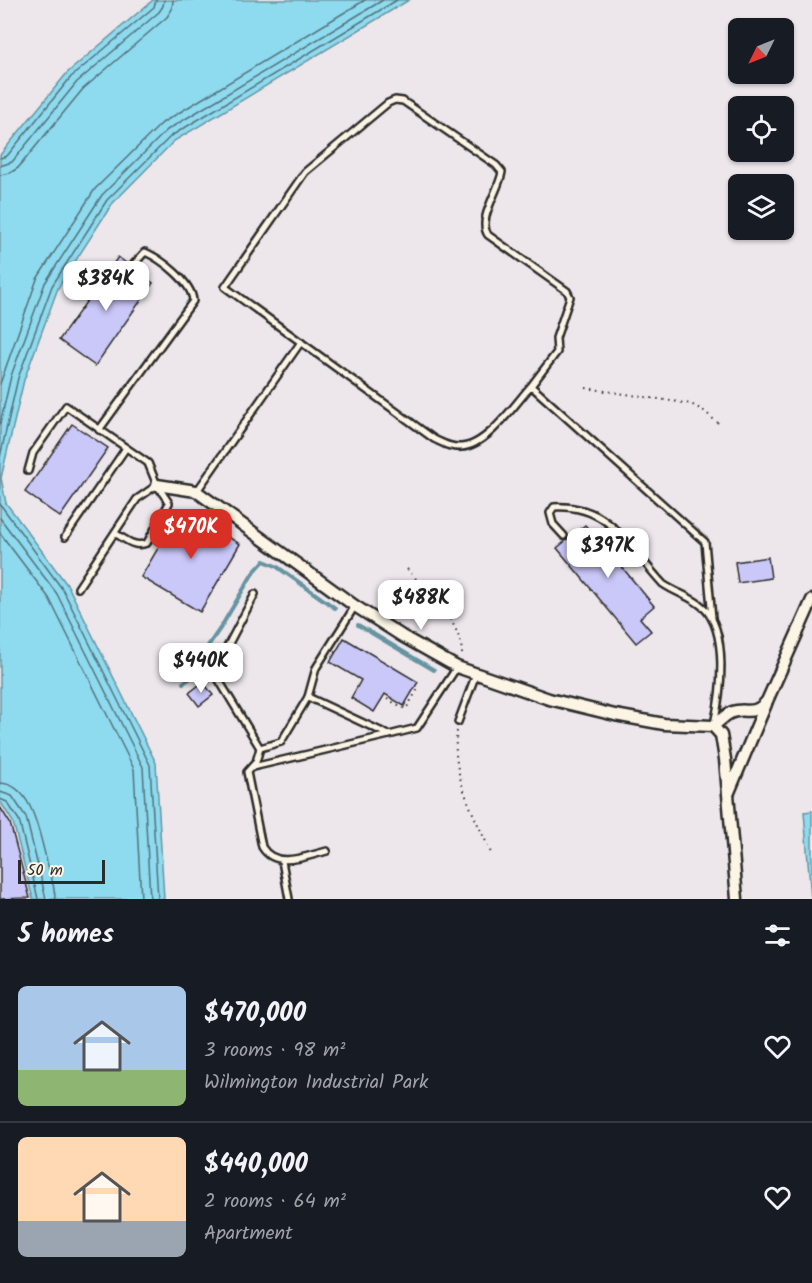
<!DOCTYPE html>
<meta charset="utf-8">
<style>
:root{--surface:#171b24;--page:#20242c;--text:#f1f3f6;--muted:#9ea1a6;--line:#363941;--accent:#d93025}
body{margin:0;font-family:Kalam,sans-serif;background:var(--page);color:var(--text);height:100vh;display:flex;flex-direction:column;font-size:22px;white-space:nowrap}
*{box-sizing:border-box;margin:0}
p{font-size:20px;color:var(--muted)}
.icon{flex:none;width:33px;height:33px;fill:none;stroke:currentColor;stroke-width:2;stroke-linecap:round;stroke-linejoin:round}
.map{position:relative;height:899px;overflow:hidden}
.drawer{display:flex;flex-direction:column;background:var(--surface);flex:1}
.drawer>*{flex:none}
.needle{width:39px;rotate:227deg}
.controls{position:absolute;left:728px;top:18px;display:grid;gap:12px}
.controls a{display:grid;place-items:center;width:66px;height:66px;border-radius:9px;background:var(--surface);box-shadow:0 2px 4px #0004;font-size:30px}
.scale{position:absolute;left:18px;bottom:15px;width:87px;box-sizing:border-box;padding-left:6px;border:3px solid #2b2b2b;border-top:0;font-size:16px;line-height:21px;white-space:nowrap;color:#2b2b2b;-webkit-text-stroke:4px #fcf5e5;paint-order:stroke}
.price{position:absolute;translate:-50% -51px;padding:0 14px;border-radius:12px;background:#fff;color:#222;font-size:20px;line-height:39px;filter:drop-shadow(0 2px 3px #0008)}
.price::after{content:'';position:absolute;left:50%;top:36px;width:18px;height:14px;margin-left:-9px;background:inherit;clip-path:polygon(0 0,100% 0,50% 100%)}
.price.on{background:var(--accent);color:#fff}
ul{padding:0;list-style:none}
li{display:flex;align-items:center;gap:18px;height:150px;padding:0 18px}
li+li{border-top:2px solid var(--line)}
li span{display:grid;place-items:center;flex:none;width:168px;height:120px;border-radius:9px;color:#555}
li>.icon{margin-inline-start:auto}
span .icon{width:72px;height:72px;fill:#fffc;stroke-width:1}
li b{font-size:26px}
h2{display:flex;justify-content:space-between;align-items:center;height:72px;padding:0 18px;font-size:26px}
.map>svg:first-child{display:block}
</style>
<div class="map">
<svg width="812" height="899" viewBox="0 0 812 899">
<rect width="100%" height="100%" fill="#ede7eb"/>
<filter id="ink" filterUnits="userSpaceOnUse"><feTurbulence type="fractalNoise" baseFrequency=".0167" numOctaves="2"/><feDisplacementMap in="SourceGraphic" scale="12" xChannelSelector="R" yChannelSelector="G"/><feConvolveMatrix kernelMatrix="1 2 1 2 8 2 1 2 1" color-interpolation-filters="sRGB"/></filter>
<g filter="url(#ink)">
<g fill="#8edaef" stroke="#6694a1" stroke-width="1.5">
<polygon points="153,0 409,0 174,141 112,204 58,288 24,380 1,478 6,503 68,586 156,763 164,899 33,899 13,822 0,801 0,155 67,73"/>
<polygon points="812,811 812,899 811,899 804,812"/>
</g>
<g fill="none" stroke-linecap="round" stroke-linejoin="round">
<g stroke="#537179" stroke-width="1.5">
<polyline points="0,158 7,156 71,77 154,7 156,0"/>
<polyline points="0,166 12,162 77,82 159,12 163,6 164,0"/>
<polyline points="0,175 10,173 18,168 83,89 167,17 172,9 173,0"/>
<polyline points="0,384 37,279 95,189 162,123 365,0"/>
<polyline points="0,424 11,376 45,283 102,195 167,130 383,0"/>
<polyline points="0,457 18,378 52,286 107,200 171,136 397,0"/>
<polyline points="0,504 63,590 150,765 158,899"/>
<polyline points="0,518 57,594 143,767 150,899"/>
<polyline points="0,533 49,598 134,769 141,899"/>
<path d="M 0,783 C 32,784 39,833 46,858 C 49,871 55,885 55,899"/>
<polyline points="0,792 12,796 26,817 46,899"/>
<polyline points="0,799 7,802 19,820 38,899"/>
</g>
<g stroke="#6694a1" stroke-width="4">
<polyline points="358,625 434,670"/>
<polyline points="183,683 192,677 199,659 221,627 253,573 264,561 276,566 335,608"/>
</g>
</g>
<g fill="#cac7f9" stroke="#2b2b2b" stroke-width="1.5">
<polygon points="118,257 153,283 95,366 59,340"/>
<polygon points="72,424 108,448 60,517 25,492"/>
<polygon points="181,509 240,544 200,612 141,577"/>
<polygon points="585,525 599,541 608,534 625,554 617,561 654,606 640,618 651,631 636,643 557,548"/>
<polygon points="768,557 771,578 738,583 735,562"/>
<polygon points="344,638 418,682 404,706 385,694 374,712 351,698 361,680 330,662"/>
<polygon points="203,682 213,695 199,706 189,693"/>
<polygon points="0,807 10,823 30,898 0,899"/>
</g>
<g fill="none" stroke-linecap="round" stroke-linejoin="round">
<defs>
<g id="lane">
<path d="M 531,386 L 557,352 L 556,338 L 570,297 L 567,291 L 488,235 C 477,219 499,191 502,172 L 496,165 L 403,101 L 395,100 L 388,103 L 305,172 L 225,287 L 434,439 C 443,443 451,448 461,447 C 487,446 515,404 531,386 L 705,542 L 712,618"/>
<path d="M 99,430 L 193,301 C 192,282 161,259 145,252 L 134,264"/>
<path d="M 28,471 L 33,453 L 66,406 L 148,463 L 157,485 L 169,503 L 147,543 C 135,548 126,540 115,533"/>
<polyline points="197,491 301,342"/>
<path d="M 564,536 L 553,524 L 550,513 L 554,507 C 611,504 629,548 663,584 C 676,593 692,597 703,607 C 729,631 721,694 714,724"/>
<polyline points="65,537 126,448"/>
<polyline points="78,588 137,499 157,485"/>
<polyline points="255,594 215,670 217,677 260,748 281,742 308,697 316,668 355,606"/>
<polyline points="308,697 389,735 417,728 457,667"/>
<polyline points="458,722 476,674"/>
<path d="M 260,748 L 256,762 L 247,772 L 262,847 C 276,870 306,856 327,851"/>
<polyline points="253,767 389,735"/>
<polyline points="282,861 289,899"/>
</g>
<g id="street">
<polyline points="157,485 196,491 355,606 402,636 457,667 549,699 615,715 664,724 713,726"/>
<polyline points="713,726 721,735 725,759 737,899"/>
<path d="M 713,726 C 719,722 724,716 730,713 C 745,706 753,718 767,701 L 812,600"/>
<polyline points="729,792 766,704"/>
</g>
</defs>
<use href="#lane" stroke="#2b2b2b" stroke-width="10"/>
<use href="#street" stroke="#2b2b2b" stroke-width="15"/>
<g stroke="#2b2b2b" stroke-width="2" stroke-dasharray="1.5 4.5" stroke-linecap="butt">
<polyline points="586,388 691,404 704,411 718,423"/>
<path d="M 407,569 C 429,594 463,622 462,657"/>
<polyline points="387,699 406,709 419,687"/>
<path d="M 457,731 C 450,774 474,814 491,853"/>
</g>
<use href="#lane" stroke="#fcf5e5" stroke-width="5"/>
<use href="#street" stroke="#fcf5e5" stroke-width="10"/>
</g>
</g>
</svg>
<div class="controls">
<a><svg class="needle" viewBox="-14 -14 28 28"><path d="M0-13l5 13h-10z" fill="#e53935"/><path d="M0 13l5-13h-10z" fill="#9ea1a6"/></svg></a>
<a><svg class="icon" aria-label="locate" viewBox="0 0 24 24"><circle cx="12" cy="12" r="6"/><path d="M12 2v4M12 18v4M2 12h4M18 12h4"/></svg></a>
<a><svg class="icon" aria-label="layers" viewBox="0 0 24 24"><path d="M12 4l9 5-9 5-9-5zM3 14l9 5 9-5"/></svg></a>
</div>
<div class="scale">50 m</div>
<b class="price" style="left:106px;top:312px">$384K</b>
<b class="price on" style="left:191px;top:560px">$470K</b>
<b class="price" style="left:608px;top:579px">$397K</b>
<b class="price" style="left:421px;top:631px">$488K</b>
<b class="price" style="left:201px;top:694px">$440K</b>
</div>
<section class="drawer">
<h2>5 homes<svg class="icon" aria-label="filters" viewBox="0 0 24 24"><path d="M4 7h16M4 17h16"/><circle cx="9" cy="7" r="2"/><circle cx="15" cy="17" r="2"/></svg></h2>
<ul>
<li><span style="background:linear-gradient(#a9c7e8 70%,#8fb573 0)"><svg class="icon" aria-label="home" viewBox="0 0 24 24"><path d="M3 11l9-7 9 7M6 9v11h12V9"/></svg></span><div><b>$470,000</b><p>3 rooms · 98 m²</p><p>Wilmington Industrial Park</p></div><svg class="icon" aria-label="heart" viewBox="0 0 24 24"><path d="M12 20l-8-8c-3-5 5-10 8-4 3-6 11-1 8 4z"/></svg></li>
<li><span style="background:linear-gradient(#ffd9b3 70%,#9aa5b1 0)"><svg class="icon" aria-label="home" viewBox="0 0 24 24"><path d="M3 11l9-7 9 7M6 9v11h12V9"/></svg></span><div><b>$440,000</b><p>2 rooms · 64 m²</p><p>Apartment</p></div><svg class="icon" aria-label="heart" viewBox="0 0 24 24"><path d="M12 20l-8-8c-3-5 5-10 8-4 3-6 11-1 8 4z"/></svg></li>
</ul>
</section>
